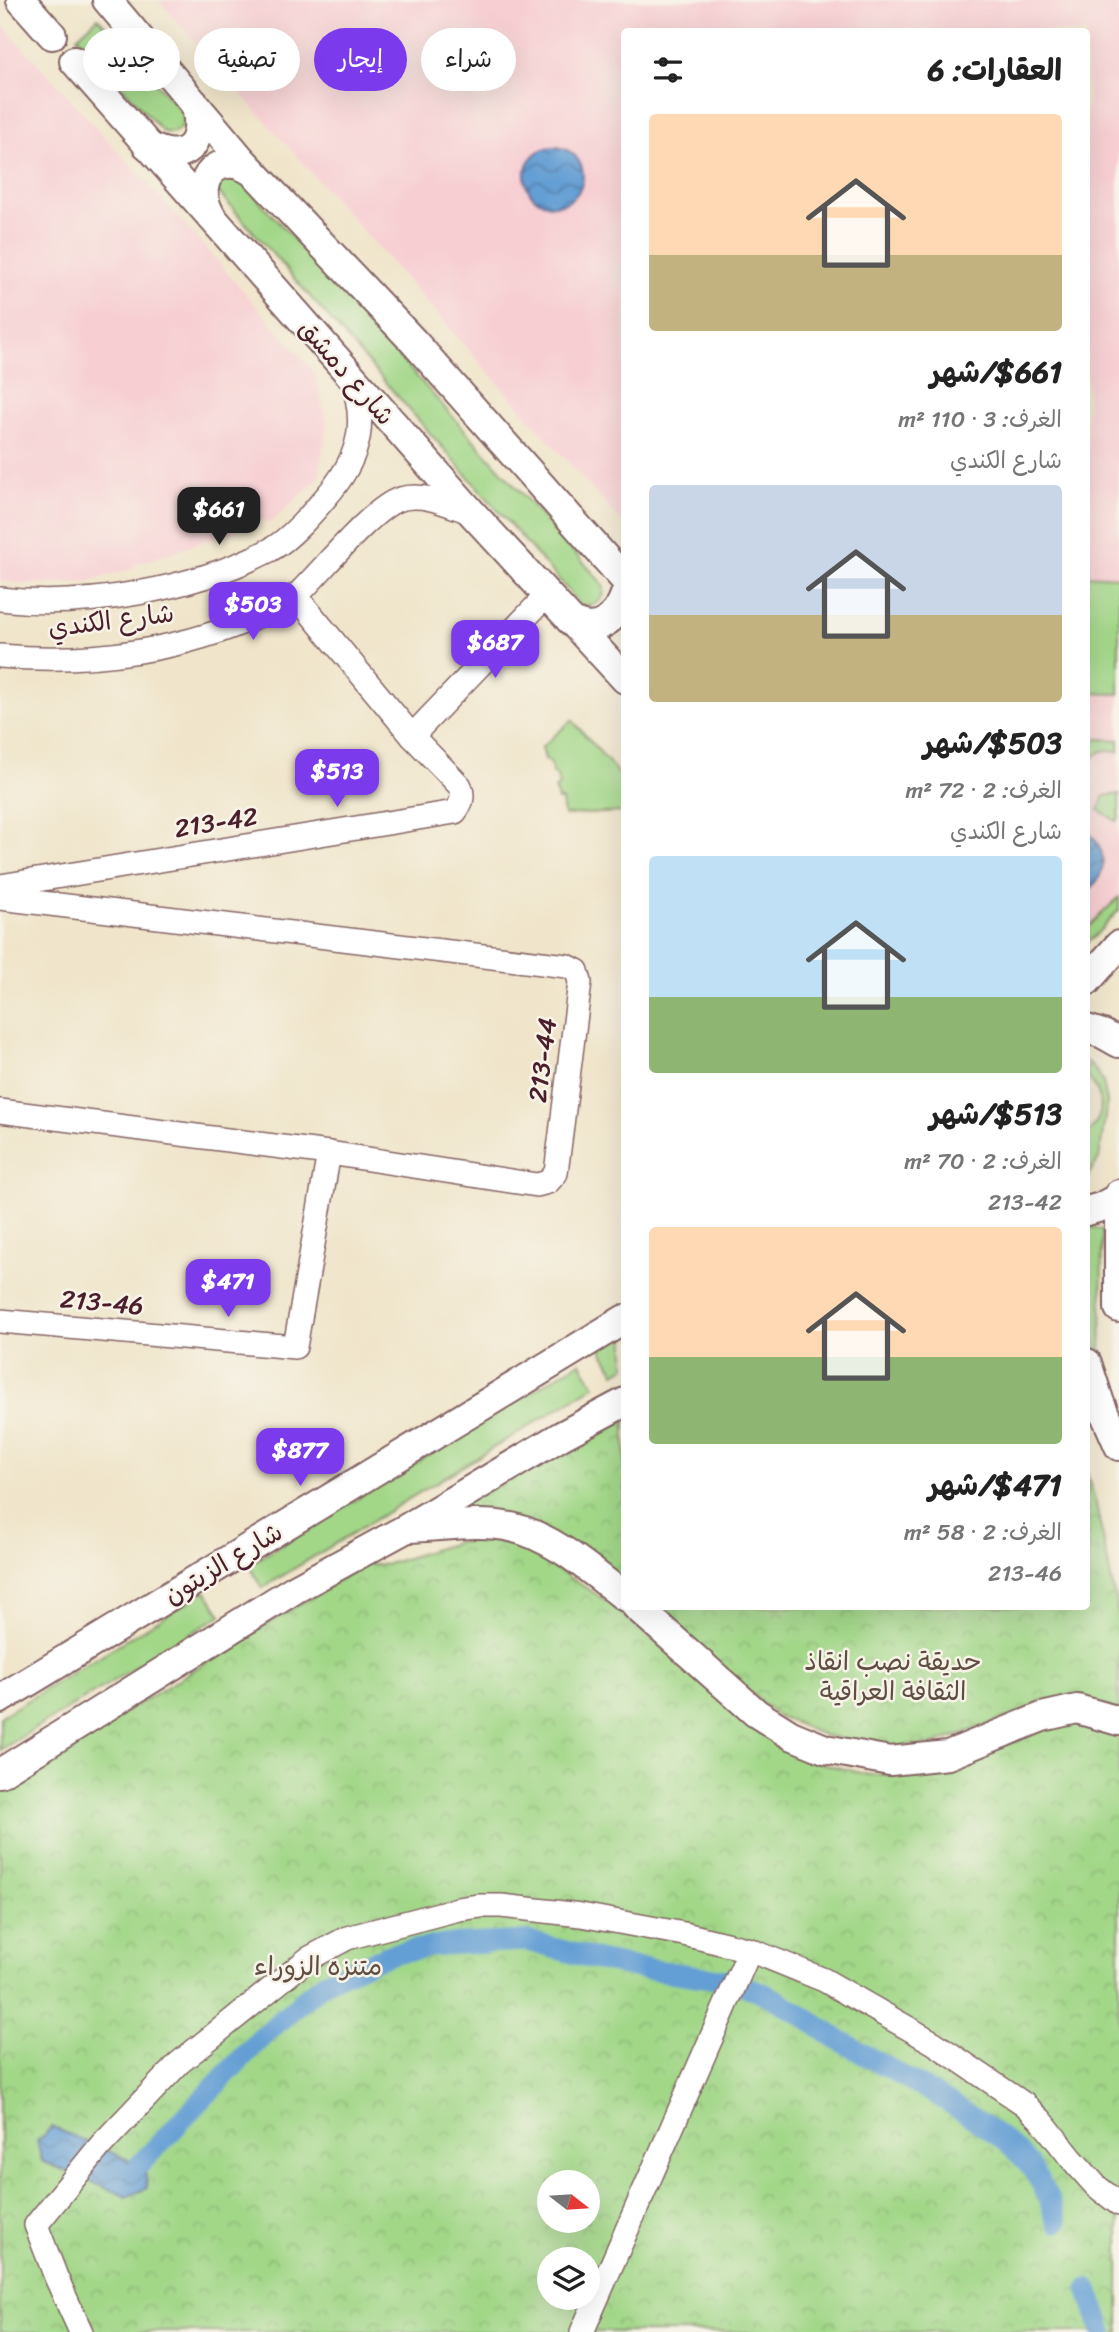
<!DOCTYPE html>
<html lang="ar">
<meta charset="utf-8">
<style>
:root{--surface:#fff;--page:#f2f2f2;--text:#222;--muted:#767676;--accent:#7c3aed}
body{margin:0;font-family:Sriracha,"Playpen Sans Arabic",sans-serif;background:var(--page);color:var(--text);direction:rtl;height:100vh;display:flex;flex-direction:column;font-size:26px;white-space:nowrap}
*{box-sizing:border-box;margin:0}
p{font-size:23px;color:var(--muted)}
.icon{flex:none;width:38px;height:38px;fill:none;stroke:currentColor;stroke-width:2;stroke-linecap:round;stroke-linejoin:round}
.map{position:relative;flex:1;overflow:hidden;direction:ltr}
.sheet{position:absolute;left:621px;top:28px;width:469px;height:1582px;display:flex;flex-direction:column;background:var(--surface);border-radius:7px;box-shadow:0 7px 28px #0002;direction:rtl}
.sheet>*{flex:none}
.banner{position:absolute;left:21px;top:28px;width:495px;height:63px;direction:rtl;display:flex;gap:14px}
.needle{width:46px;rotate:107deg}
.tools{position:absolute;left:537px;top:2170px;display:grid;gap:14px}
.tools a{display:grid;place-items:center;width:63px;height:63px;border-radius:50%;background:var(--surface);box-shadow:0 7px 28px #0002;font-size:35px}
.price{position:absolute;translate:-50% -60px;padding:0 16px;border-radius:14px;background:var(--accent);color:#fff;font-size:23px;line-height:46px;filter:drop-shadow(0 2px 4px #0008)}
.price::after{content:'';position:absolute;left:50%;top:42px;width:21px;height:16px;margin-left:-10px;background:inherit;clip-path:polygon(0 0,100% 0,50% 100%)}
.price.current{background:#222;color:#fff}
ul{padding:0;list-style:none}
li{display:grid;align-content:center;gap:14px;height:371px;padding:0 28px}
li span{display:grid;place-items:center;height:217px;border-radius:7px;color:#555}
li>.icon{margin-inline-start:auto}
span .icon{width:126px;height:126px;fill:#fffc;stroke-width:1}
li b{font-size:30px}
h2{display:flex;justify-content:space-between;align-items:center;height:84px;padding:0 28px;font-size:30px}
.chip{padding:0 24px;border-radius:32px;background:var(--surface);box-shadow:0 7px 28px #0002;font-size:24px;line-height:63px}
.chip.current{background:var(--accent);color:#fff}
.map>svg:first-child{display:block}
</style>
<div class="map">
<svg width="1119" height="2332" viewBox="0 0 1119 2332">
<defs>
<pattern id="park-crowns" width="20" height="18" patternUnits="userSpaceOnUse" patternTransform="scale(1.75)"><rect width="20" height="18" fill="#a2d788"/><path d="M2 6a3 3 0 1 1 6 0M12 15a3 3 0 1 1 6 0" fill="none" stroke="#8db876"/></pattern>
<pattern id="water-waves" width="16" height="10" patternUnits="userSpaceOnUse" patternTransform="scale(1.75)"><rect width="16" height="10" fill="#649ed4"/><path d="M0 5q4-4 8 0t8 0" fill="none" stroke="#5480ac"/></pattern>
</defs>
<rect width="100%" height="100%" fill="#f7f3e8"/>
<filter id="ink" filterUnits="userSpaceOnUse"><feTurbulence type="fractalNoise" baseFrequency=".0143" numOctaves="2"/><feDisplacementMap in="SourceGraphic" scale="14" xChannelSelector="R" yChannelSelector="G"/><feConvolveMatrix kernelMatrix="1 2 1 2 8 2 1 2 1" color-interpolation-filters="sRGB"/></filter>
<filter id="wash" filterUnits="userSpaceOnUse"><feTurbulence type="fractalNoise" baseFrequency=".00686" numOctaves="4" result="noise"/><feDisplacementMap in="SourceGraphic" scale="28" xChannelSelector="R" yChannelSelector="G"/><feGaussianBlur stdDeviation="1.57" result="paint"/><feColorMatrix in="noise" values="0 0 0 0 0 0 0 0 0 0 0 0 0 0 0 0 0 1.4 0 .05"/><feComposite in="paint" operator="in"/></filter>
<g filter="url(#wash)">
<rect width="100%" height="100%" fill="#f0e5ca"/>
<g fill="#f7cfd3">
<polygon points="158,0 1119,0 1119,910 1109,922 1092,939 1087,941 1087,32 625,32 625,526"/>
<polygon points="0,22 188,228 315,373 327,422 319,478 272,522 258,520 259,523 134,565 135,568 86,582 30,584 0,581"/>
</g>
<g fill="#a2d788" stroke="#767b5a" stroke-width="2">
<path d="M 98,18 L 183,113 L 183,125 C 177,132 171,135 162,131 L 77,37 Z"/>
<path d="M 238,177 L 601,582 C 611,596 595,610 580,604 L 220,194 L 216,187 L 219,179 Z"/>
<polygon points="1087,575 1119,577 1119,694 1087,693"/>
<polygon points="572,720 625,781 625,812 564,815 562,800 558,800 555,788 559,787 557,775 553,775 550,762 545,759 542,747"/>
<path d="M 1099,739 L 1119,740 L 1119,752 C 1104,746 1092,754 1087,768 L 1087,741 Z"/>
<polygon points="1119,794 1119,818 1116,821 1099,810 1104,796"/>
<polygon points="1119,897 1119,910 1092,939 1087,941 1087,928"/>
<path d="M 1087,1062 L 1098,1073 L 1103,1082 L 1107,1102 L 1099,1159 L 1087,1177 L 1087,1133 C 1106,1117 1104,1093 1087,1077 Z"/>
<polygon points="1092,1227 1102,1230 1101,1362 1087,1314 1087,1229"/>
<polygon points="625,1334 625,1367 615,1373 601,1349"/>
<polygon points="580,1362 595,1386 262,1588 249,1565"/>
<polygon points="206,1591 221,1615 0,1750 0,1717"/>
</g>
<g fill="url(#park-crowns)" stroke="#767b5a" stroke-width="2" fill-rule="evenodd">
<polygon points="625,1417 625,1585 456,1519 464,1503"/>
<polygon points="1087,1474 1096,1504 1119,1618 1119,1710 1067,1697 1040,1701 1025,1711 931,1745 885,1746 828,1737 776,1715 652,1607 1087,1606"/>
<path d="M 482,1540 L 519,1545 L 611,1604 L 749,1719 L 801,1758 L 869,1775 L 929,1772 L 1072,1720 L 1114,1733 L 1119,1740 L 1119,2332 L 0,2332 L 0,1790 L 366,1563 L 385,1565 L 458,1542 ZM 550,2182 L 588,2182 L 588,2221 L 550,2221 ZM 550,2259 L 588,2259 L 588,2298 L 550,2298 Z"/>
</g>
<g fill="url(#water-waves)" stroke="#575e80" stroke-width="2">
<circle cx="554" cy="176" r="29"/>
<path d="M 1087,831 C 1108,850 1108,874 1087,892 Z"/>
<polygon points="52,2127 145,2167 147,2188 127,2197 42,2161 37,2141"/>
</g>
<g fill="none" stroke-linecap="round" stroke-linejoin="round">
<g stroke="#649ed4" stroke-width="21">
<path d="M 747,1987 C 774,1994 812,2023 836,2038 C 893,2073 964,2105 1014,2149 C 1038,2171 1047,2192 1057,2222"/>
<polyline points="140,2164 263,2036 303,2000 324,1983 360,1966 395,1953 443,1945 527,1941 598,1960 633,1967 726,1980"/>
<polyline points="1088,2289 1103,2332"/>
</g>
</g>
</g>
<g filter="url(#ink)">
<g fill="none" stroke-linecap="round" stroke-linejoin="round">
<defs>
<g id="minor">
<path d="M 0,599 C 85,609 194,589 270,550 C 292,538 315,510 331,491 C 361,454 367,421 351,377"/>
<path d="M 0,656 C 89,664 191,651 271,609 C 280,604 291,600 299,593 C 322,571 373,507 400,499 C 425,492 449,505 472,513"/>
<polyline points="412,736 547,595"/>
<path d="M 0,886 L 455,812 C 462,803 464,796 460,786 L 412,736 L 296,596"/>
<polyline points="0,898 567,966 577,971 580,982 556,1173 548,1182 537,1185 329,1153 0,1111"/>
<polyline points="0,1321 295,1347 329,1153"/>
<polyline points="81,2332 56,2277 36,2225 101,2145 179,2063 308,1959 347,1938 458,1909 480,1906 501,1906 581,1915 684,1934 750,1950 824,1980 934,2043 1024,2104 1041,2120 1071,2158 1096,2186 1119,2204"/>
<polyline points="582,2332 750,1950"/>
</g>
<g id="major">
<polyline points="21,0 52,35"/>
<polyline points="107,0 241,159 414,342 625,580"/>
<polyline points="74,61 472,513 625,679"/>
<path d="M 147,145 C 185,167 207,144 195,104"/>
<path d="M 210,214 C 190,178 222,147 255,174"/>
<path d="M 570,620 C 595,637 616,620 625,595"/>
<polyline points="1087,981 1119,945"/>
<polyline points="1087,1029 1103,1034 1119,1043"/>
<polyline points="1119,1194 1119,1308"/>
<polyline points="1087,1211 1101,1207 1119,1197"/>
<polyline points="1087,1363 1100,1403 1119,1446"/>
<path d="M 409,1528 C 442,1527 479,1520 511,1527 C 554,1537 591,1571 625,1597"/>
<polyline points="636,1606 756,1713 791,1735 825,1749 890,1761 948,1755 1042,1717 1077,1709 1119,1721"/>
<polyline points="0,1699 625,1319"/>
<polyline points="0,1773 295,1589 407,1528 561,1436 625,1402"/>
</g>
</defs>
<use href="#minor" stroke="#846463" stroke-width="26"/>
<use href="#major" stroke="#846463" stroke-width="32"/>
<use href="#minor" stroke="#fff" stroke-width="23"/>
<use href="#major" stroke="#fff" stroke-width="28"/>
</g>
</g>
<g text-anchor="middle" stroke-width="5" stroke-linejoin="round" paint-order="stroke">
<g font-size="26" fill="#4a1f2b" stroke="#f7f3e8">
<text transform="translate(347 372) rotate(49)" y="9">شارع دمشق</text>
<text transform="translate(111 620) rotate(-7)" y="9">شارع الكندي</text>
<text transform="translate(216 822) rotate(-9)" y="9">213-42</text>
<text transform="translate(542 1060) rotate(-83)" y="9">213-44</text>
<text transform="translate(102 1302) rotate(5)" y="9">213-46</text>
<text transform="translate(223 1563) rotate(-31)" y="9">شارع الزيتون</text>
</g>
<g font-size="26" fill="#604d42" stroke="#f7f3e8">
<text x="893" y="1670">حديقة نصب انقاذ<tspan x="893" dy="30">الثقافة العراقية</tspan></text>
<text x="318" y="1975">متنزه الزوراء</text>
</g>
</g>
</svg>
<div class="tools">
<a><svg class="needle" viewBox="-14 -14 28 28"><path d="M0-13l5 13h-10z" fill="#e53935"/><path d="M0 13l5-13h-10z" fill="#767676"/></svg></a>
<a><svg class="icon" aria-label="layers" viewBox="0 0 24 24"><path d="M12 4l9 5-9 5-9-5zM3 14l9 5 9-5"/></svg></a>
</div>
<b class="price current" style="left:219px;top:547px">$661</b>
<b class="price" style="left:253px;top:642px">$503</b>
<b class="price" style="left:495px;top:680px">$687</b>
<b class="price" style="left:337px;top:809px">$513</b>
<b class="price" style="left:228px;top:1319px">$471</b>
<b class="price" style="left:300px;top:1488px">$877</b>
<div class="banner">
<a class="chip">شراء</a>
<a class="chip current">إيجار</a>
<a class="chip">تصفية</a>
<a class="chip">جديد</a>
</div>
<section class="sheet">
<h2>العقارات: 6<svg class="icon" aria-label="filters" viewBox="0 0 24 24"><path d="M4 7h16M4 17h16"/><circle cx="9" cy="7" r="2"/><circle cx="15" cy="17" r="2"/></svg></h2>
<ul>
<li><span style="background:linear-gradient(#ffd9b3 65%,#c2b280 0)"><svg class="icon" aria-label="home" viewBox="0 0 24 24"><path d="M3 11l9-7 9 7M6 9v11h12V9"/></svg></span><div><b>$661/شهر</b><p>الغرف: 3 · 110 m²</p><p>شارع الكندي</p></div></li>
<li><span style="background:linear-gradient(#c9d6e8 60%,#c2b280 0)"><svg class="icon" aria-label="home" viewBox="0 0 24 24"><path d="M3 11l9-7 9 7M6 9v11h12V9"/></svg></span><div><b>$503/شهر</b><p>الغرف: 2 · 72 m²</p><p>شارع الكندي</p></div></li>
<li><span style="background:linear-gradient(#bfe0f5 65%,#8fb573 0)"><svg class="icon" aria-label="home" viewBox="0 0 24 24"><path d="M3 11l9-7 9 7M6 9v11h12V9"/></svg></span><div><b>$513/شهر</b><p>الغرف: 2 · 70 m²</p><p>213-42</p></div></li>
<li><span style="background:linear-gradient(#ffd9b3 60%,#8fb573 0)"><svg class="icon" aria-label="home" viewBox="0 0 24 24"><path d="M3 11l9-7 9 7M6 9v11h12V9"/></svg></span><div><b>$471/شهر</b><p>الغرف: 2 · 58 m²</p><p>213-46</p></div></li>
</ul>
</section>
</div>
